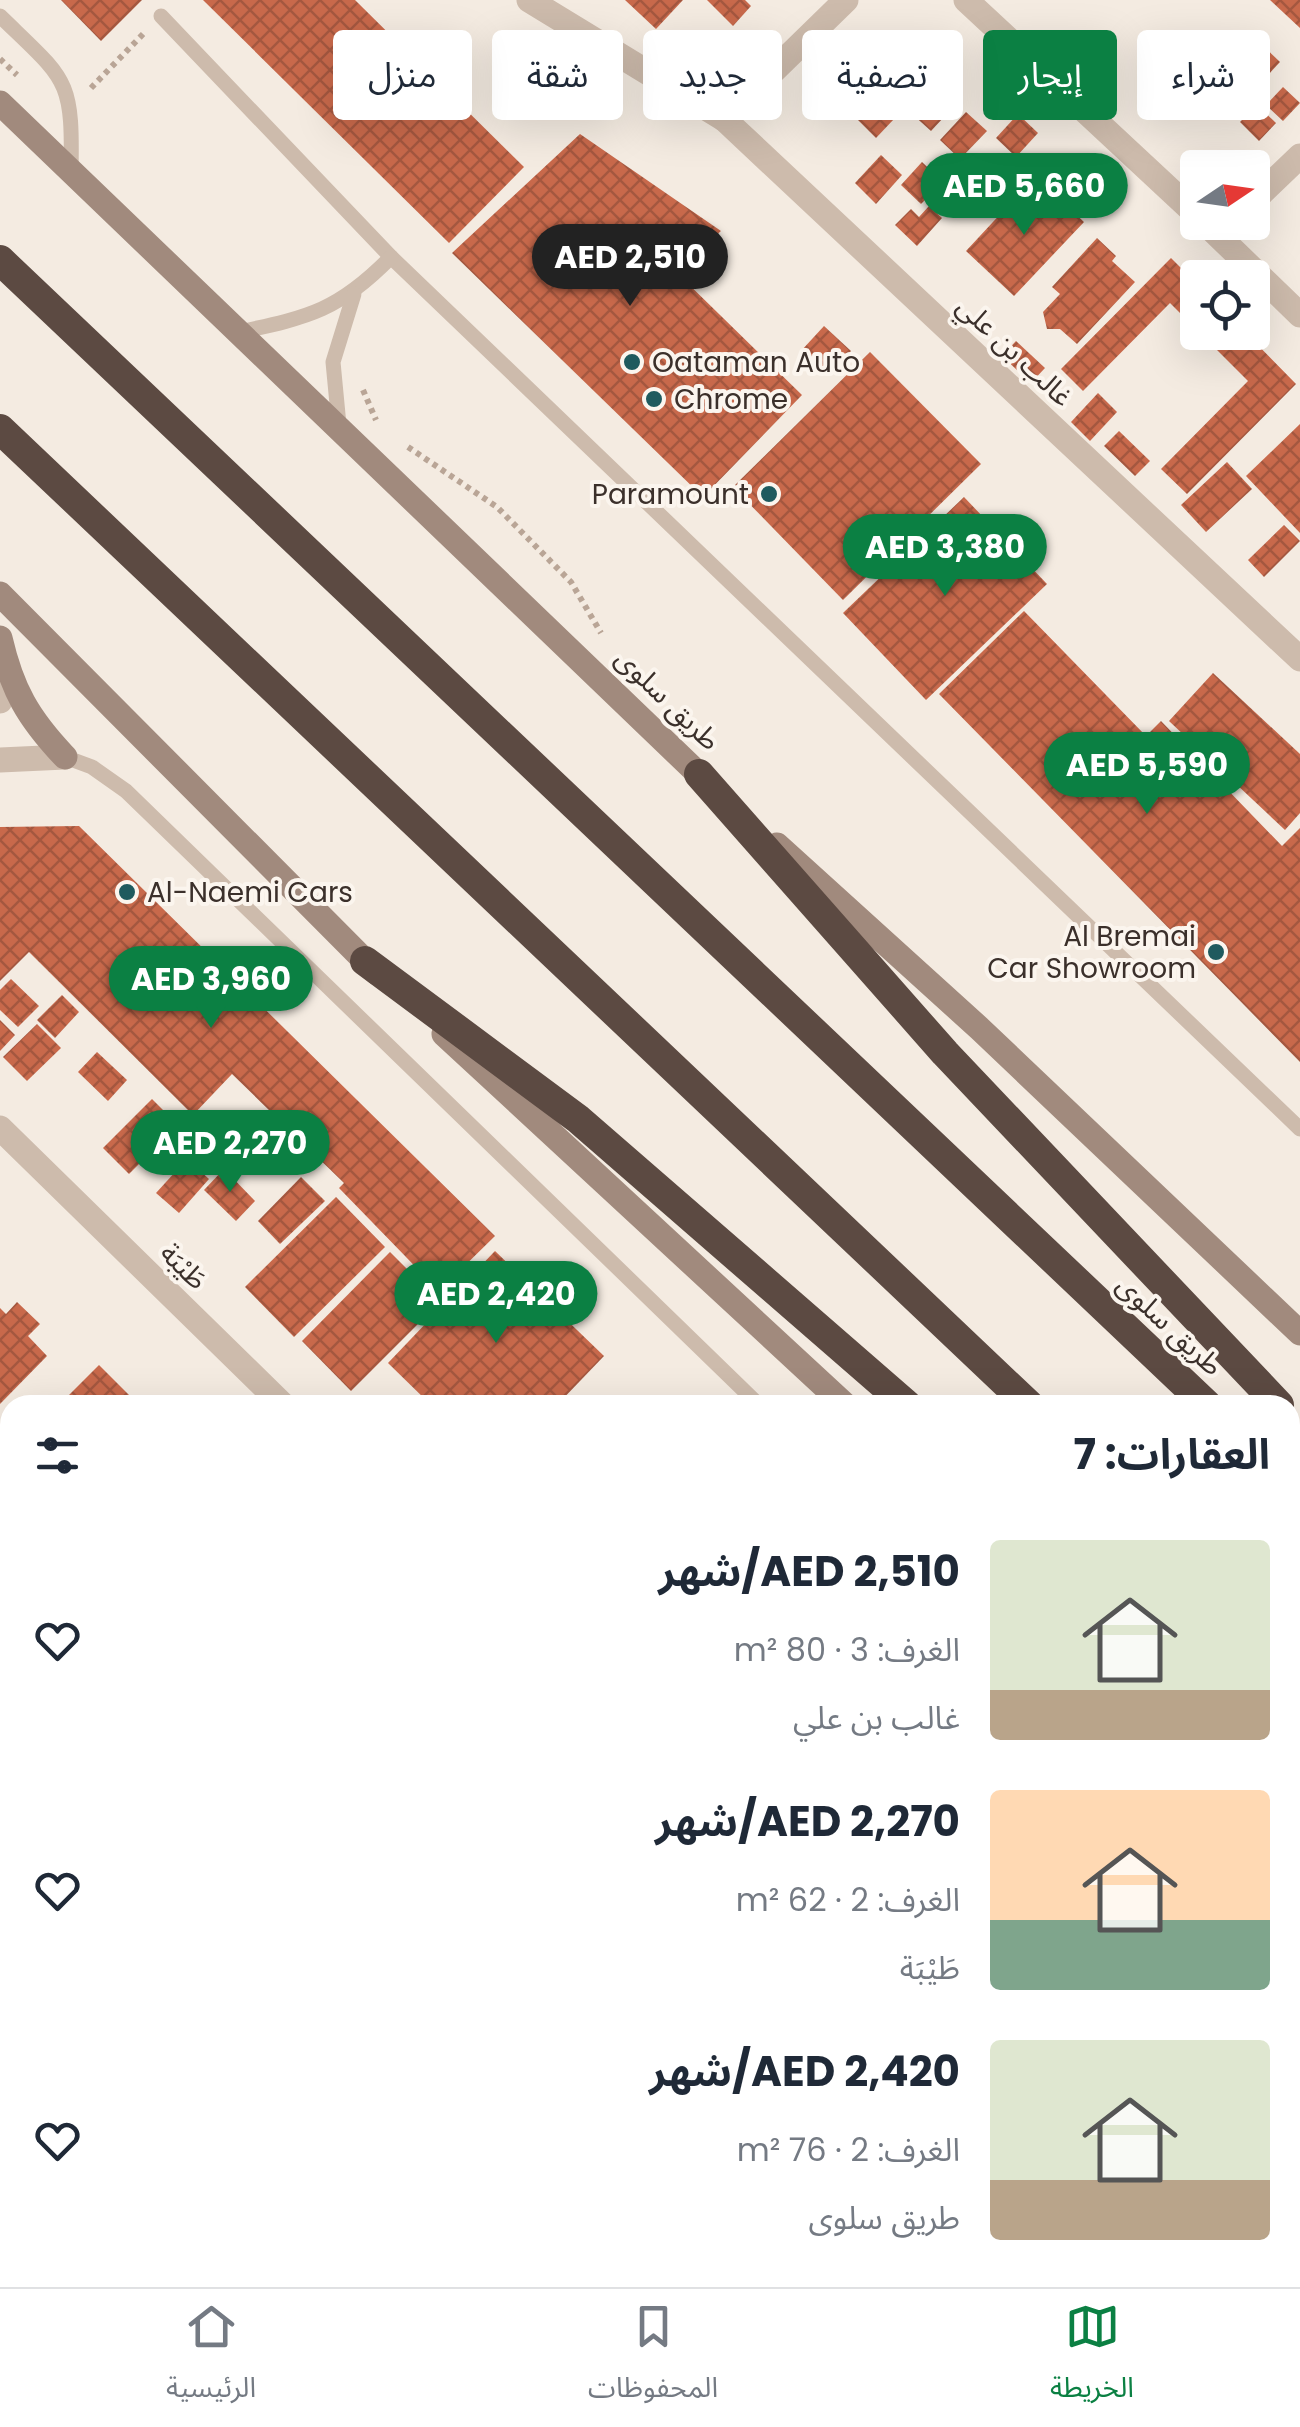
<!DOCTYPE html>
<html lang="ar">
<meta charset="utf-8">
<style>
:root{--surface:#fff;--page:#f6f6f7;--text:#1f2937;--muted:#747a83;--line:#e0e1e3;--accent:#0b8043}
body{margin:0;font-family:Poppins,"Noto Sans Arabic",sans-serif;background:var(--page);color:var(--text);direction:rtl;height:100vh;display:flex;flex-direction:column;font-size:38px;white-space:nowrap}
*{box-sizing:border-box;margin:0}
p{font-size:32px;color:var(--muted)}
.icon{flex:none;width:55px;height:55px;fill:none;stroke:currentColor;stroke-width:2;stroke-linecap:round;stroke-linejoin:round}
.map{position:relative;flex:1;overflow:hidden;direction:ltr}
.drawer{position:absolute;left:0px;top:1395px;width:1300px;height:892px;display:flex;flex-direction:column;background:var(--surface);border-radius:30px 30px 0 0;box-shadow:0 10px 40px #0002;direction:rtl}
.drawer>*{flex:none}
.hud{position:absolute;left:30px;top:30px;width:1240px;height:90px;direction:rtl;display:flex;gap:20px}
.needle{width:65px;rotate:77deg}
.controls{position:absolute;left:1180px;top:150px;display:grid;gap:20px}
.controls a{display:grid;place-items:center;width:90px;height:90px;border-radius:10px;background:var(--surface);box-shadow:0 10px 40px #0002;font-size:50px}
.price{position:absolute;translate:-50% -85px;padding:0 22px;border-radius:35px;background:var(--accent);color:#fff;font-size:32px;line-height:65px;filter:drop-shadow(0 2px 5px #0008)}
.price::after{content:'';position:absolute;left:50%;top:60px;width:30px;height:22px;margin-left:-15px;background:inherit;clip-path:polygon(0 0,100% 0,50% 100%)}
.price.on{background:#222;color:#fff}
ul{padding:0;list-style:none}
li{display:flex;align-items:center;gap:30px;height:250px;padding:0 30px}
li span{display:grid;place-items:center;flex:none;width:280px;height:200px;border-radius:10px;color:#555}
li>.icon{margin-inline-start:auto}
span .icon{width:120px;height:120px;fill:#fffc;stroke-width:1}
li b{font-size:42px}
h2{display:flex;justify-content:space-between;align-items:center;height:120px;padding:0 30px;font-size:42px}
.pill{padding:0 35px;border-radius:10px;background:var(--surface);box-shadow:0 10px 40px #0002;font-size:35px;line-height:90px}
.pill.on{background:var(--accent);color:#fff}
.tab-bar{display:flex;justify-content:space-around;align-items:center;height:140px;border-top:2px solid var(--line);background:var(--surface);font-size:28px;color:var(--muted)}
.tab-bar a{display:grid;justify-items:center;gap:5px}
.tab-bar .on{color:var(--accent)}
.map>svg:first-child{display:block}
</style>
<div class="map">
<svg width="1300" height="2287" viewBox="0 0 1300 2287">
<defs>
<pattern id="building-cross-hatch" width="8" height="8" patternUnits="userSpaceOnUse" patternTransform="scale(2.5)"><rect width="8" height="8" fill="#c8694b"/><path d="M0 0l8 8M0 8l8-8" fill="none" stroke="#a4573f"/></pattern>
</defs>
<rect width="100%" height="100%" fill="#f4ebe1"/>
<g fill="url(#building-cross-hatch)">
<polygon points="61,0 142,0 101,41"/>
<polygon points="203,0 355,0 524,167 449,243"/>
<polygon points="625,0 683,0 656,29"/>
<polygon points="707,0 745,0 751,6 733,26"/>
<polygon points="1270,0 1300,0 1300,28"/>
<polygon points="875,33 904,61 871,96 842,68"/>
<polygon points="1258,41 1280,62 1257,87 1234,65"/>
<polygon points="908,65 928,84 905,110 885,90"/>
<polygon points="939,83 958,102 931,131 911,113"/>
<polygon points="1283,87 1300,103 1283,121 1266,105"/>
<polygon points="875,100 894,119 876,138 857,119"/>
<polygon points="1257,105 1276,123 1259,141 1240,122"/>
<polygon points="966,112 987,131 960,159 940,140"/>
<polygon points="1018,114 1038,133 1016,157 996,138"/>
<polygon points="580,134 721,231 675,271 802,395 703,497 452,253"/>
<polygon points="881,155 902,175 876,204 855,183"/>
<polygon points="922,162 943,182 921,204 901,185"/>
<polygon points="960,179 974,192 956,211 942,198"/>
<polygon points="1030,182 1060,211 1066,205 1084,222 1014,296 966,251"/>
<polygon points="929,206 942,218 917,246 895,225 911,209 919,217"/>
<polygon points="1097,238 1116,256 1112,261 1135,282 1077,344 1060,329 1047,329 1043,312 1060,294 1052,287"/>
<polygon points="1171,258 1198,285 1198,331 1170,303 1083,391 1061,369"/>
<polygon points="824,326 851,351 828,376 801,351"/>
<polygon points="1199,332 1245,332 1296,384 1187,494 1161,469 1248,381"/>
<polygon points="1016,341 1045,368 1031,383 1002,356"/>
<polygon points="870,352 981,464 843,600 733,487"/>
<polygon points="1098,393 1117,412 1090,441 1071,422"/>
<polygon points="1300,424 1300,533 1246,476"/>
<polygon points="1119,431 1150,461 1135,476 1104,446"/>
<polygon points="1227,462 1252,489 1206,532 1181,505"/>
<polygon points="964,497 1047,584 926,700 843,613"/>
<polygon points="1284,525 1300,541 1264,577 1248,560"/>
<polygon points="1024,611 1146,736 1161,721 1282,846 1300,828 1300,1062 939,694"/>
<polygon points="1213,673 1300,754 1300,813 1285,830 1169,721"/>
<polygon points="79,826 495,1236 439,1291 339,1188 344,1183 232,1074 193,1115 29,952 0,981 0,827"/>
<polygon points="11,979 39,1006 18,1027 0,1010 0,990"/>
<polygon points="62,995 79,1012 55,1038 37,1020"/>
<polygon points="0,1020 15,1035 0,1051"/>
<polygon points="37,1024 61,1048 27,1081 3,1057"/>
<polygon points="97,1052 127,1080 108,1101 78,1072"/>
<polygon points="152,1099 178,1125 129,1174 103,1148"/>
<polygon points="187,1159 209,1179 179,1213 156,1193"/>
<polygon points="224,1169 255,1201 236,1221 204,1190"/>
<polygon points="301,1177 325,1201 280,1244 258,1221"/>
<polygon points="336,1197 385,1247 294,1337 245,1287"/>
<polygon points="495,1251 604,1356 557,1405 431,1405 388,1363"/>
<polygon points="390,1252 440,1302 351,1391 302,1341"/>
<polygon points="17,1302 40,1324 28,1336 47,1356 0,1404 0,1308 6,1314"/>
<polygon points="99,1365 139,1405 59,1405"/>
<polygon points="10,1842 10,1941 0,1950 0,1852"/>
<polygon points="1290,1987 1300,1997 1300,2127 1290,2118"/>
<polygon points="12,2278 37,2278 48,2287 8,2287"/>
<polygon points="834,2278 1001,2278 1005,2287 823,2287 821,2282"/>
<polygon points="1070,2278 1110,2278 1120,2287 1080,2287"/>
</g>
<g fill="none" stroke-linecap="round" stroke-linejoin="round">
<g stroke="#b9a596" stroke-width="6" stroke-dasharray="5 5" stroke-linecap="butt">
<polyline points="0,59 17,75"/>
<polyline points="91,88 145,32"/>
<polyline points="363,390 376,420"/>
<polyline points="408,447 497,507 571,582 601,633"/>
<polyline points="1290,1862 1300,1871"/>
</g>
<g stroke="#cdbbac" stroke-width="15">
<path d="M 0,16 C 67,81 73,77 71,173"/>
<polyline points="161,16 391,257 1300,1129"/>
<path d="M 239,332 C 310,317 339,310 391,257"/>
<polyline points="339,425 333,362 354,294"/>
<polyline points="65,757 92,767 126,791 759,1405"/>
<polyline points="1290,1918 1300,1928"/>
<polyline points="0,2018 10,2008"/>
<polyline points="278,2287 287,2278"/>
</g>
<g stroke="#cdbbac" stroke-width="25">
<polyline points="529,0 724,119 1300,659"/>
<polyline points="966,0 1198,216"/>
<polyline points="724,119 846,0"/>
<polyline points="1252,202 1300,156"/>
<polyline points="1204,222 1300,315"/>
<polyline points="0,701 6,671"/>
<polyline points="0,760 65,757"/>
<polyline points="0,1128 283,1405"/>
<polyline points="0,1520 10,1529"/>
<polyline points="0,1665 10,1655"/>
<polyline points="1166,2278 1175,2287"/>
<polyline points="687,2287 695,2278"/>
</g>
<g stroke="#a18a7d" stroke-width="25">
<polyline points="0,103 710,785"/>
<polyline points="0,594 377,973"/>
<path d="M 0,638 C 12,690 28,718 65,757"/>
<polyline points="777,845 979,1028 1300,1333"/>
<polyline points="444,1034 845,1405"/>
<polyline points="1290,1815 1300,1824"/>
</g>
<g stroke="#5c4a42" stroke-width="30">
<polyline points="0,260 1207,1405"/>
<polyline points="0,429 1029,1405"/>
<polyline points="699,774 945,1053 1279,1405"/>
<polyline points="365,961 578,1119 907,1405"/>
<polyline points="1290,1484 1300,1494"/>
<polyline points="1290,1652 1300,1661"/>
<polyline points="1290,1737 1300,1746"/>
</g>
</g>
<g fill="#1f5a5e" stroke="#fbf5ee" stroke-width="4">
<circle cx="632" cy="362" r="10"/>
<circle cx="654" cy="399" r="10"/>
<circle cx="769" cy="494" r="10"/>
<circle cx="127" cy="892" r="10"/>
<circle cx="1216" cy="952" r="10"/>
</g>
<g text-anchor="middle" stroke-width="8" stroke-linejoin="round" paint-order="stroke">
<g font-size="28" fill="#3b302b" stroke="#fbf5ee">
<text transform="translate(1015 351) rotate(43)" y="10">غالب بن علي</text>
<text transform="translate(668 699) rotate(44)" y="10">طريق سلوى</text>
<text transform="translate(184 1266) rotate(44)" y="10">طَيْبَة</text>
<text transform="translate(1170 1325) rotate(43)" y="10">طريق سلوى</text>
</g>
<g font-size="28" fill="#3b302b" stroke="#fbf5ee" text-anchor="start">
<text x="652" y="372">Oataman Auto</text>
<text x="674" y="409">Chrome</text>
<text x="749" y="504" text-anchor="end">Paramount</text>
<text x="147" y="902">Al-Naemi Cars</text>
<text x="1196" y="946" text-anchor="end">Al Bremai<tspan x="1196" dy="32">Car Showroom</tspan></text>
</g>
</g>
</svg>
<div class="controls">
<a><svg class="needle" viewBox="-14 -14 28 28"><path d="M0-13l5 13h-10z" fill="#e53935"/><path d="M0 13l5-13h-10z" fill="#747a83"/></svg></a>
<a><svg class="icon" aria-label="locate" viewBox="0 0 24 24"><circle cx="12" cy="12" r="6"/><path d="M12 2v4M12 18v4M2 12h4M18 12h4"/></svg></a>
</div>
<b class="price" style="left:1024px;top:238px">AED 5,660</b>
<b class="price on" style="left:630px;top:309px">AED 2,510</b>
<b class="price" style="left:945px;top:599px">AED 3,380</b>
<b class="price" style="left:1147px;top:817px">AED 5,590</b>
<b class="price" style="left:211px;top:1031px">AED 3,960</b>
<b class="price" style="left:230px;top:1195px">AED 2,270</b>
<b class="price" style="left:496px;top:1346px">AED 2,420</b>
<div class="hud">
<a class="pill">شراء</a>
<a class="pill on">إيجار</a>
<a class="pill">تصفية</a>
<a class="pill">جديد</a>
<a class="pill">شقة</a>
<a class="pill">منزل</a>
</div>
<section class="drawer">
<h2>العقارات: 7<svg class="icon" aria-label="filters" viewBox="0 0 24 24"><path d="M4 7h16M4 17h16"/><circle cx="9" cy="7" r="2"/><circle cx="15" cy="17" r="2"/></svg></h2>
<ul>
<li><span style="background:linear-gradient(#dfe7d0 75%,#b9a48a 0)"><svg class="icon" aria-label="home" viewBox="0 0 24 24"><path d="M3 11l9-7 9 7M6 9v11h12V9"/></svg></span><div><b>AED 2,510/شهر</b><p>الغرف: 3 · 80 m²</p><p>غالب بن علي</p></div><svg class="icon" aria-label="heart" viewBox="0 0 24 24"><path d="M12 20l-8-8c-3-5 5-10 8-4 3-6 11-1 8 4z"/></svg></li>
<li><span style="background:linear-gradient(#ffd9b3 65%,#7fa58c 0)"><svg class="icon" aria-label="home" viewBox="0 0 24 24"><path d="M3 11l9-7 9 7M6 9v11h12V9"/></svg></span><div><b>AED 2,270/شهر</b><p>الغرف: 2 · 62 m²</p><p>طَيْبَة</p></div><svg class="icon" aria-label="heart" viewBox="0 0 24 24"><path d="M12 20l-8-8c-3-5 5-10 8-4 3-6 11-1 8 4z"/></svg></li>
<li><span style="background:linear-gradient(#dfe7d0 70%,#b9a48a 0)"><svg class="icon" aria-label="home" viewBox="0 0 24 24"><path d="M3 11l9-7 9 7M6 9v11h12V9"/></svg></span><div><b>AED 2,420/شهر</b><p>الغرف: 2 · 76 m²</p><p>طريق سلوى</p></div><svg class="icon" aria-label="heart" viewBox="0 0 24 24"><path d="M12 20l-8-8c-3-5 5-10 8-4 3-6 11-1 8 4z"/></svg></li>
</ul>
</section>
</div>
<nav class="tab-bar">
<a class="on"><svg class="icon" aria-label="map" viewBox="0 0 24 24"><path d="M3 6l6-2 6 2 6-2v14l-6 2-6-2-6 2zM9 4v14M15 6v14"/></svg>الخريطة</a>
<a><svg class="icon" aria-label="saved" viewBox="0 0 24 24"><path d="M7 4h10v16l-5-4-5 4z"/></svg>المحفوظات</a>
<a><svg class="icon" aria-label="home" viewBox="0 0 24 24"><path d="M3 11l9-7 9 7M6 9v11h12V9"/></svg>الرئيسية</a>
</nav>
